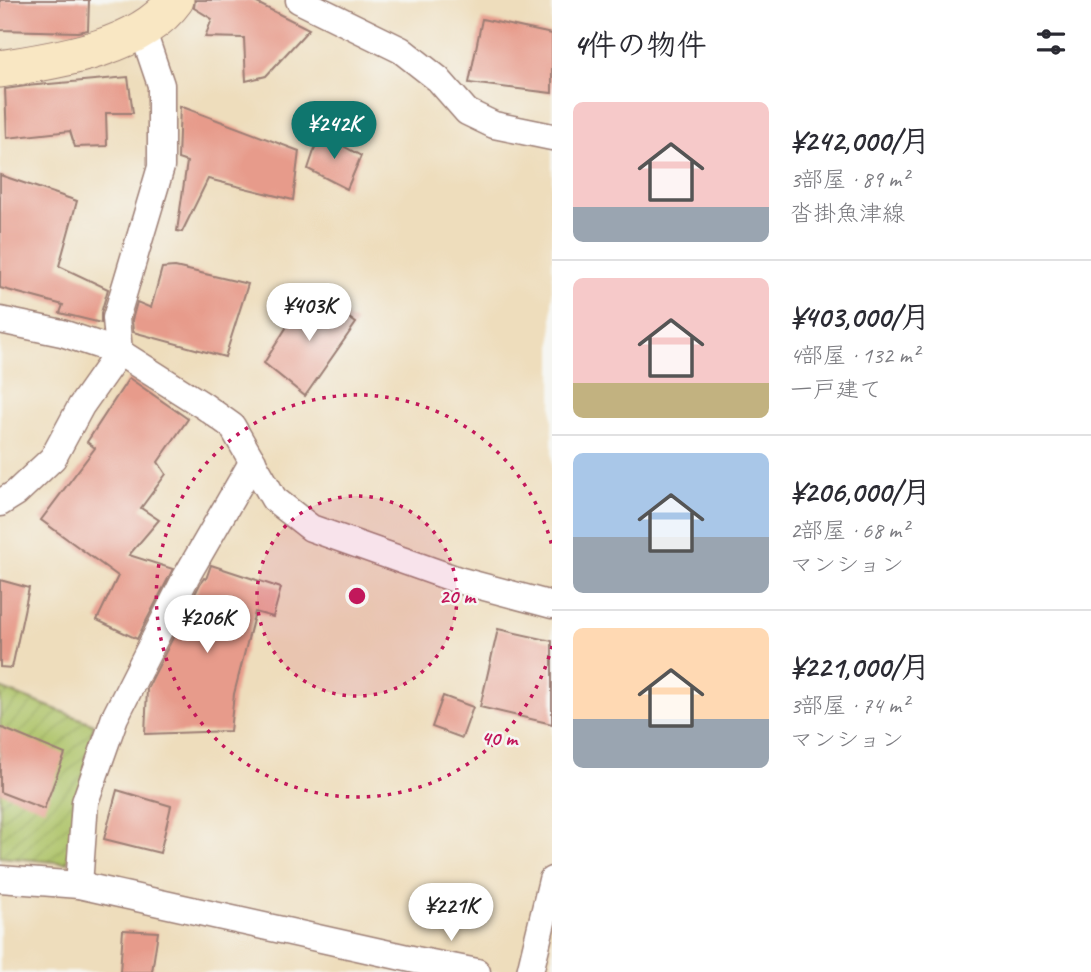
<!DOCTYPE html>
<html lang="ja">
<meta charset="utf-8">
<style>
:root{--surface:#fff;--page:#f7f7f7;--text:#2b2b33;--muted:#7c7c81;--line:#e1e1e2;--accent:#0f766e}
body{margin:0;font-family:Caveat,"Klee One",sans-serif;background:var(--page);color:var(--text);height:100vh;display:flex;flex-direction:column;font-size:26px;white-space:nowrap}
*{box-sizing:border-box;margin:0}
p{font-size:23px;color:var(--muted)}
.icon{flex:none;width:38px;height:38px;fill:none;stroke:currentColor;stroke-width:2;stroke-linecap:round;stroke-linejoin:round}
.map{position:relative;flex:1;overflow:hidden}
.panel{display:flex;flex-direction:column;background:var(--surface);width:539px}
.panel>*{flex:none}
.price{position:absolute;translate:-50% -60px;padding:0 16px;border-radius:24px;background:#fff;color:#222;font-size:23px;line-height:46px;filter:drop-shadow(0 2px 4px #0008)}
.price::after{content:'';position:absolute;left:50%;top:42px;width:21px;height:16px;margin-left:-10px;background:inherit;clip-path:polygon(0 0,100% 0,50% 100%)}
.price.current{background:var(--accent);color:#fff}
ul{padding:0;list-style:none}
li{display:flex;align-items:center;gap:21px;height:175px;padding:0 21px}
li+li{border-top:2px solid var(--line)}
li span{display:grid;place-items:center;flex:none;width:196px;height:140px;border-radius:10px;color:#555}
li>.icon{margin-inline-start:auto}
span .icon{width:84px;height:84px;fill:#fffc;stroke-width:1}
li b{font-size:30px}
h2{display:flex;justify-content:space-between;align-items:center;height:84px;padding:0 21px;font-size:30px}
main{display:flex;flex:1;min-height:0}
.map>svg:first-child{display:block}
</style>
<main>
<div class="map">
<svg width="552" height="972" viewBox="0 0 552 972">
<defs>
<pattern id="garden-furrows" width="10" height="10" patternUnits="userSpaceOnUse" patternTransform="scale(1.75)"><rect width="10" height="10" fill="#adc368"/><path d="M-1 1l2-2M0 10L10 0M9 11l2-2" fill="none" stroke="#96a75a"/></pattern>
</defs>
<rect width="100%" height="100%" fill="#f6f6f2"/>
<filter id="ink" filterUnits="userSpaceOnUse"><feTurbulence type="fractalNoise" baseFrequency=".0143" numOctaves="2"/><feDisplacementMap in="SourceGraphic" scale="14" xChannelSelector="R" yChannelSelector="G"/><feConvolveMatrix kernelMatrix="1 2 1 2 8 2 1 2 1" color-interpolation-filters="sRGB"/></filter>
<filter id="wash" filterUnits="userSpaceOnUse"><feTurbulence type="fractalNoise" baseFrequency=".00686" numOctaves="4" result="noise"/><feDisplacementMap in="SourceGraphic" scale="28" xChannelSelector="R" yChannelSelector="G"/><feGaussianBlur stdDeviation="1.57" result="paint"/><feColorMatrix in="noise" values="0 0 0 0 0 0 0 0 0 0 0 0 0 0 0 0 0 1.4 0 .05"/><feComposite in="paint" operator="in"/></filter>
<g filter="url(#wash)">
<rect width="100%" height="100%" fill="#eeddbc"/>
<polygon fill="url(#garden-furrows)" stroke="#7c714a" stroke-width="2" points="0,688 94,724 67,863 0,857"/>
<g id="blocks">
<g fill="#e79b8b">
<polygon points="0,0 89,0 88,30 78,32 0,30"/>
<polygon points="195,0 251,0 309,29 266,76 246,81 244,38 205,37 212,19 194,8"/>
<polygon points="482,19 552,34 552,93 469,83"/>
<polygon points="128,77 133,113 106,113 107,146 75,147 70,131 7,138 5,89 26,86"/>
<polygon points="180,106 299,151 293,200 208,179 182,232 177,231 187,162 178,159"/>
<polygon points="320,133 361,156 347,189 308,169"/>
<polygon points="0,175 77,201 59,266 108,289 101,313 101,323 60,313 63,305 0,288"/>
<polygon points="175,267 248,284 225,357 133,332 132,320 137,302 151,308 162,268"/>
<polygon points="310,290 356,323 305,396 264,363"/>
<polygon points="129,378 188,419 158,462 166,474 141,508 159,520 129,555 173,569 137,639 97,620 118,576 41,520 95,448 87,442"/>
<polygon points="211,565 281,588 273,617 255,612 234,694 230,731 145,734 147,689 200,584 204,578 206,579"/>
<polygon points="0,580 29,588 12,668 0,667"/>
<polygon points="498,629 552,641 552,724 480,707"/>
<polygon points="443,696 473,707 462,738 432,727"/>
<polygon points="0,727 65,754 44,809 0,792"/>
<polygon points="117,790 171,806 160,853 104,839"/>
<polygon points="123,930 158,932 152,972 120,972"/>
</g>
</g>
</g>
<g filter="url(#ink)">
<use href="#blocks" fill-opacity="0" stroke="#9c7e74" stroke-width="2"/>
<g fill="none" stroke-linecap="round" stroke-linejoin="round">
<defs>
<g id="minor">
<polyline points="299,0 401,50 438,79 467,112 494,125 552,137"/>
<polyline points="142,29 161,85 161,167 116,318 119,352 204,406 232,426 274,499 311,528 458,580 552,605"/>
<polyline points="0,320 62,333 119,352 81,406 53,458 16,493 0,503"/>
<polyline points="0,879 79,885 416,960 477,972"/>
<polyline points="79,885 85,802 115,717 186,577 253,461"/>
<polyline points="530,972 552,880"/>
</g>
<path id="secondary" d="M 0,69 C 56,60 140,49 175,0"/>
</defs>
<use href="#minor" stroke="#9c7e74" stroke-width="29"/>
<use href="#secondary" stroke="#9c7e74" stroke-width="39"/>
<use href="#minor" stroke="#fff" stroke-width="26"/>
<use href="#secondary" stroke="#f9e7c3" stroke-width="37"/>
</g>
</g>
<circle cx="357" cy="596" r="100" fill="#c2185b" fill-opacity=".12"/>
<g fill="none" stroke="#c2185b" stroke-width="3.5" stroke-dasharray="3.5 7">
<circle cx="357" cy="596" r="100"/>
<path d="M552 646A201 201 0 1 1 552 546"/>
</g>
<circle cx="357" cy="596" r="10" fill="#c2185b" stroke="#f6f6f2" stroke-width="3.5"/>
<g font-size="21" text-anchor="middle" font-weight="bold" fill="#c2185b" stroke="#f6f6f2" stroke-width="5" stroke-linejoin="round" paint-order="stroke">
<text x="457" y="603">20 m</text>
<text x="499" y="745">40 m</text>
</g>
</svg>
<b class="price current" style="left:334px;top:161px">¥242K</b>
<b class="price" style="left:309px;top:343px">¥403K</b>
<b class="price" style="left:207px;top:655px">¥206K</b>
<b class="price" style="left:451px;top:943px">¥221K</b>
</div>
<section class="panel">
<h2>4件の物件<svg class="icon" aria-label="filters" viewBox="0 0 24 24"><path d="M4 7h16M4 17h16"/><circle cx="9" cy="7" r="2"/><circle cx="15" cy="17" r="2"/></svg></h2>
<ul>
<li><span style="background:linear-gradient(#f6c9c9 75%,#9aa5b1 0)"><svg class="icon" aria-label="home" viewBox="0 0 24 24"><path d="M3 11l9-7 9 7M6 9v11h12V9"/></svg></span><div><b>¥242,000/月</b><p>3部屋 · 89 m²</p><p>沓掛魚津線</p></div></li>
<li><span style="background:linear-gradient(#f6c9c9 75%,#c2b280 0)"><svg class="icon" aria-label="home" viewBox="0 0 24 24"><path d="M3 11l9-7 9 7M6 9v11h12V9"/></svg></span><div><b>¥403,000/月</b><p>4部屋 · 132 m²</p><p>一戸建て</p></div></li>
<li><span style="background:linear-gradient(#a9c7e8 60%,#9aa5b1 0)"><svg class="icon" aria-label="home" viewBox="0 0 24 24"><path d="M3 11l9-7 9 7M6 9v11h12V9"/></svg></span><div><b>¥206,000/月</b><p>2部屋 · 68 m²</p><p>マンション</p></div></li>
<li><span style="background:linear-gradient(#ffd9b3 65%,#9aa5b1 0)"><svg class="icon" aria-label="home" viewBox="0 0 24 24"><path d="M3 11l9-7 9 7M6 9v11h12V9"/></svg></span><div><b>¥221,000/月</b><p>3部屋 · 74 m²</p><p>マンション</p></div></li>
</ul>
</section>
</main>
